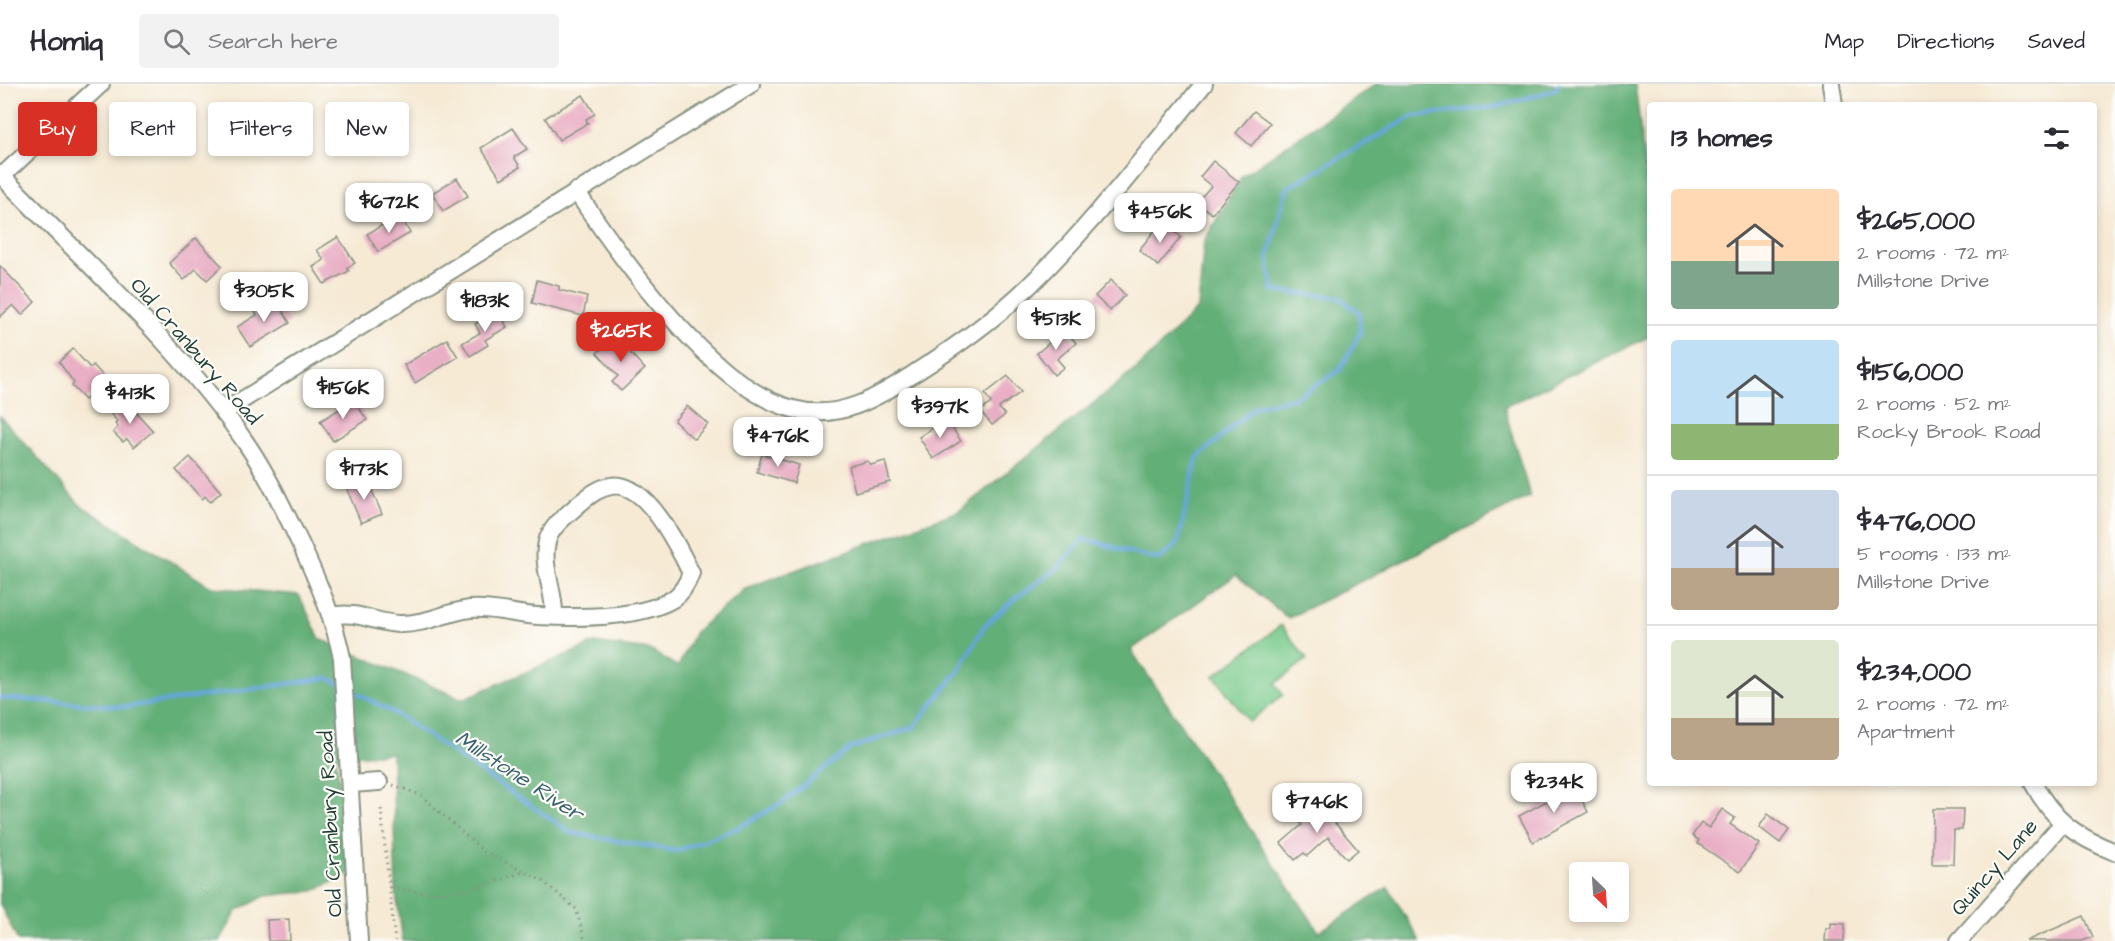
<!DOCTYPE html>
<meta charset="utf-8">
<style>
:root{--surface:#fff;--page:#f2f2f3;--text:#2b2b33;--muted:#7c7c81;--line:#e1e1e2;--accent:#d93025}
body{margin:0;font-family:"Architects Daughter",sans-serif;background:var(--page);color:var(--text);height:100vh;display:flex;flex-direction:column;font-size:22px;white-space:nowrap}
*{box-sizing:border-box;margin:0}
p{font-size:20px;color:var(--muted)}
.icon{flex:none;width:33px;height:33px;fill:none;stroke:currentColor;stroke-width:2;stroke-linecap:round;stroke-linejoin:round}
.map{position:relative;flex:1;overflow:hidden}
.sheet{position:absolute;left:1647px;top:18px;width:450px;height:684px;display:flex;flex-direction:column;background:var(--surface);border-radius:6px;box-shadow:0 3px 9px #0003}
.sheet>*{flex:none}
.top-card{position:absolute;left:18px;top:18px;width:570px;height:54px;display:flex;gap:12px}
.needle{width:39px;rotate:155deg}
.fabs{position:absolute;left:1569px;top:778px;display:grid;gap:12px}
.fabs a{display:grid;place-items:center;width:60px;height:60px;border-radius:6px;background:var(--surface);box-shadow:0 3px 9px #0003;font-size:30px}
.price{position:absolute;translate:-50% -51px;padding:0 14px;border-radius:12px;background:#fff;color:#222;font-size:20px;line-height:39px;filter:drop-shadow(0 2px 3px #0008)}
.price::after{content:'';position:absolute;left:50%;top:36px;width:18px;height:14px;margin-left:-9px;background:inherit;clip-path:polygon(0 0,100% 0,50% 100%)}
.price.on{background:var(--accent);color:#fff}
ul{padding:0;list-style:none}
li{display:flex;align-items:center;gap:18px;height:150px;padding:0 24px}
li+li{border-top:2px solid var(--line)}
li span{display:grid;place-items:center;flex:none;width:168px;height:120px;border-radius:6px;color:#555}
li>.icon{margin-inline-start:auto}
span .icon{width:72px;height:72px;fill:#fffc;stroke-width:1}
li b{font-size:26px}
h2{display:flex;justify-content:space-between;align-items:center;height:72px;padding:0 24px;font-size:26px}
.chip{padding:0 21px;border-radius:6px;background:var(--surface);box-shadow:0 3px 9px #0003;font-size:21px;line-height:54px}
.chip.on{background:var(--accent);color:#fff}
header{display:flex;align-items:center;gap:36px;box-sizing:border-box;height:84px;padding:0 30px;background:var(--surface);border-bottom:2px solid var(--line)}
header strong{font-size:28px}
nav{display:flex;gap:33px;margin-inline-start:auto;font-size:21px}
.search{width:420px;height:54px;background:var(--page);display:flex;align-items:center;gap:15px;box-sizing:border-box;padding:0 21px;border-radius:6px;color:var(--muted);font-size:22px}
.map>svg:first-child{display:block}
</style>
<header>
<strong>Homiq</strong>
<div class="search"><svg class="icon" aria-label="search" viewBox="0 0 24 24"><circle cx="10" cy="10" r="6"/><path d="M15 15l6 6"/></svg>Search here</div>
<nav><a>Map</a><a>Directions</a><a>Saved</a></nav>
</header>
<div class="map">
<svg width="2115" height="857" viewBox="0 0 2115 857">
<rect width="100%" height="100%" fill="#fdfcf7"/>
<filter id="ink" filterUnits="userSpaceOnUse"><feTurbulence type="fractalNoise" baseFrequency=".0167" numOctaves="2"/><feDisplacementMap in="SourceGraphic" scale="12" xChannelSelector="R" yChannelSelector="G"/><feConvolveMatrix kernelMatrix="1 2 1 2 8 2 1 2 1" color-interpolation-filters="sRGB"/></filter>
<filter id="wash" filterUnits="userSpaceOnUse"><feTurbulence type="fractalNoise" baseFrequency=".008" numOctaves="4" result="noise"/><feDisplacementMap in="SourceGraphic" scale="24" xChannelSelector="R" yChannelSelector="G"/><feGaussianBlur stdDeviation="1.35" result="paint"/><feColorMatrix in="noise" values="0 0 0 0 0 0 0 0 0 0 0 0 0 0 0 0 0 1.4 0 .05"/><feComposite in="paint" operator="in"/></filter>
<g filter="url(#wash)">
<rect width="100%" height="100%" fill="#f6ead5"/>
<polygon fill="#7acb8d" stroke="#4c8460" stroke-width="1.5" points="1281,541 1307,575 1275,600 1283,611 1249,638 1214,592"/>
<polygon fill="#63af78" stroke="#417656" stroke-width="1.5" points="1376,0 1635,0 1650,126 1650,252 1504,323 1530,412 1288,534 1236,491 1131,566 1319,848 1388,803 1420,857 403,857 396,809 392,669 336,673 352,789 313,807 265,812 237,827 220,857 18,857 0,820 0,332 80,421 211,503 299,511 320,555 463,615 594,559 650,566 678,583 695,548 746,504 959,427 1141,281 1198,224 1204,157 1242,92"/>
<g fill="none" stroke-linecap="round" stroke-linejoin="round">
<g stroke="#65a6d9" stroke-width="4.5">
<path d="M 349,605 L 396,630 L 571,749 L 677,767 L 740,743 L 783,718 L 851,664 L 914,643 L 960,585 L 984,542 L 1017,513 L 1059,483 L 1083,455 C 1109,460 1134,472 1160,475 L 1178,459 L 1197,374 L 1255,323 L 1297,313 L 1340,286 L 1360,249 L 1359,228 L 1338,213 L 1273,207 L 1268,174 L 1287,104 L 1413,32 L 1496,23 L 1554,6 L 1559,0"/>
<polyline points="0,614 126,623 328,594 339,599"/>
</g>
</g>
<g id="blocks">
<g fill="#e9afc5">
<polygon points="583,11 595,30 586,35 588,39 559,56 545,34"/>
<polygon points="1254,27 1270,39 1251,62 1236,49"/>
<polygon points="513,44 527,65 514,73 520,83 501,95 481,64"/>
<polygon points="1213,77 1239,98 1212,130 1197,118 1211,102 1200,93"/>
<polygon points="457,94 468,112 443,127 432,109"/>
<polygon points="400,131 410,149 378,168 367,150"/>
<polygon points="1165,140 1181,153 1158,182 1139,166 1156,145 1159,147"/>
<polygon points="338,153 355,179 347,184 349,187 324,200 313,183 324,176 317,166"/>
<polygon points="196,154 222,182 207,196 196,185 184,196 169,179"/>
<polygon points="0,182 35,218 22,231 13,221 0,233"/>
<polygon points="537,196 559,202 559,206 587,213 583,232 532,219"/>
<polygon points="1111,196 1125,211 1110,227 1095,212"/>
<polygon points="274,213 290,239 250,263 237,243 257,231 254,226"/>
<polygon points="497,226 507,243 485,256 488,261 470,272 462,259 480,249 475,240"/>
<polygon points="1065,246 1076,259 1057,275 1064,283 1054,291 1037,269"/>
<polygon points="615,252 645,285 621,307 612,298 618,292 597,269"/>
<polygon points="447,255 458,273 415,299 404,281"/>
<polygon points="73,265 90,284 93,281 107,296 85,316 72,302 74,299 59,278"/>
<polygon points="1008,292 1021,308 999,324 1005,331 992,341 980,327 991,319 985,310"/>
<polygon points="125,316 153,347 134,363 127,355 123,358 113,348 118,343 115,340 117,337 110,329"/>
<polygon points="354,316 367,336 333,357 320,337"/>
<polygon points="687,322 708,340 694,355 674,337"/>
<polygon points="946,335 961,357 933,375 919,353"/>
<polygon points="762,370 799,381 794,399 757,388"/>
<polygon points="190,373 221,408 210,418 205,412 202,415 176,386"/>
<polygon points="868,377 871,381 885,377 890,398 855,408 849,382"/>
<polygon points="367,395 382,430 361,439 346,403"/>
<polygon points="1574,702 1588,728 1533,758 1519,732"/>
<polygon points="1318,719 1358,766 1347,775 1328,753 1307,772 1304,769 1295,776 1281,759 1302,741 1291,728 1306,729"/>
<polygon points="1722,725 1735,734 1730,740 1759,760 1740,788 1697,759 1699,756 1692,752 1701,739 1709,744"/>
<polygon points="1933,725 1963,725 1962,746 1954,746 1953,780 1932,780"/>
<polygon points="1768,730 1789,746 1780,759 1759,743"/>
<polygon points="2084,832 2093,853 2082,857 2026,857"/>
<polygon points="289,835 290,857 268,857 267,836"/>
<polygon points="1831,839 1845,840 1844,857 1825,857 1826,844 1831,844"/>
</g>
</g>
</g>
<g filter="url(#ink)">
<use href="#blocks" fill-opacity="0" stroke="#8a9484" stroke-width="1.5"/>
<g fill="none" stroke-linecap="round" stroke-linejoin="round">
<defs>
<g id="minor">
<polyline points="1831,0 1834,21"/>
<path d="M 0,90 C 83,177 177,259 246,359 C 268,391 285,428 302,463 C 319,500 334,535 342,574 L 359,857"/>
<polyline points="2,92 101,0"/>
<path d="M 576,107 C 620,173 713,305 793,325 C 841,338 879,312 918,287 C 957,262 996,234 1029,202 C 1093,140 1147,68 1204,0"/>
<polyline points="223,328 751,0"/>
<path d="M 332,532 C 356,526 375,539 399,540 C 423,541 447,528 470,525 C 494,523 515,531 538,532 C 575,534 640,535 673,515 C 682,509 687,500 691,489 C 679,464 646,396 611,402 C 598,404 589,412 579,420 C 568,430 550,443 547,458 C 541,482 555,508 554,531"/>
<path d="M 2033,699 C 2053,737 2077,753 2115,768"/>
<polyline points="351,700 379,698"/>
<polyline points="1959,857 2063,739"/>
</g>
</defs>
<use href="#minor" stroke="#8a9484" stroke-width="20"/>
<g stroke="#8a9484" stroke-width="3" stroke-dasharray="1.5 4.5" stroke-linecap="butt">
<polyline points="393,701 421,711 483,767 543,797 576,825 585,857"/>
<polyline points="381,725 395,857"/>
<path d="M 391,803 C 440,815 476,806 523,788"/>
</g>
<use href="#minor" stroke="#fff" stroke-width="16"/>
</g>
</g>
<g text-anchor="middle" stroke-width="4.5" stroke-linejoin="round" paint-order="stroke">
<g font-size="21" fill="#1f3d34" stroke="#fdfcf7">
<text transform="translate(196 267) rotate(49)" y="7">Old Cranbury Road</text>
<text transform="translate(330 740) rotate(-93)" y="7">Old Cranbury Road</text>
<text transform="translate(1994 783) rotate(-49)" y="7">Quincy Lane</text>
</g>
<g font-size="22" font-style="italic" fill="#38626e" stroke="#fdfcf7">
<text transform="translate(520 691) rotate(33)" y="8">Millstone River</text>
</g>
</g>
</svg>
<div class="fabs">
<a><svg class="needle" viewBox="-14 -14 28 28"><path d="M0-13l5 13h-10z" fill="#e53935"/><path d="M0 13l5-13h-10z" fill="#7c7c81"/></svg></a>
</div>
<b class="price" style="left:389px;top:150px">$672K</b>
<b class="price" style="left:1160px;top:160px">$456K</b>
<b class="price" style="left:264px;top:239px">$305K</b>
<b class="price" style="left:485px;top:249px">$183K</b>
<b class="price" style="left:1056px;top:267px">$513K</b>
<b class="price on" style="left:621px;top:279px">$265K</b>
<b class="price" style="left:343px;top:336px">$156K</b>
<b class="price" style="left:130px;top:341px">$413K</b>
<b class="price" style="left:940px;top:355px">$397K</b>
<b class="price" style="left:778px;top:384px">$476K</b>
<b class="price" style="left:364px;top:417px">$173K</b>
<b class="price" style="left:1554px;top:730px">$234K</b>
<b class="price" style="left:1317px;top:750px">$746K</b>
<div class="top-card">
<a class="chip on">Buy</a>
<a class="chip">Rent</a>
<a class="chip">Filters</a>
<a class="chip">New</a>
</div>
<section class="sheet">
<h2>13 homes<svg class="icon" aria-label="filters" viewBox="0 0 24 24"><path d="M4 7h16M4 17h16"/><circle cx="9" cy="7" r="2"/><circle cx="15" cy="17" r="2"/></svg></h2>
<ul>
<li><span style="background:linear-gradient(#ffd9b3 60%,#7fa58c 0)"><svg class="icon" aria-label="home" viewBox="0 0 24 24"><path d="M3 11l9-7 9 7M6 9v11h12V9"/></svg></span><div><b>$265,000</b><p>2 rooms · 72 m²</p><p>Millstone Drive</p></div></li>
<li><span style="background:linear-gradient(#bfe0f5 70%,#8fb573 0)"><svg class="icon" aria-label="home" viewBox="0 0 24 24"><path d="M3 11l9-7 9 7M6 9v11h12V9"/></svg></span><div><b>$156,000</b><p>2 rooms · 52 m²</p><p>Rocky Brook Road</p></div></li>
<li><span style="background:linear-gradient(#c9d6e8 65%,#b9a48a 0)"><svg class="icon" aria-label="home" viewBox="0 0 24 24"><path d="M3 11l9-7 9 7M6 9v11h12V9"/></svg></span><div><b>$476,000</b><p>5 rooms · 133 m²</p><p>Millstone Drive</p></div></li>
<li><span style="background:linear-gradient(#dfe7d0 65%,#b9a48a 0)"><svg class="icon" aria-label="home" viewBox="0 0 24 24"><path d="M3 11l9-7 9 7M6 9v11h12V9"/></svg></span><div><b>$234,000</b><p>2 rooms · 72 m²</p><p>Apartment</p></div></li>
</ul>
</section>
</div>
